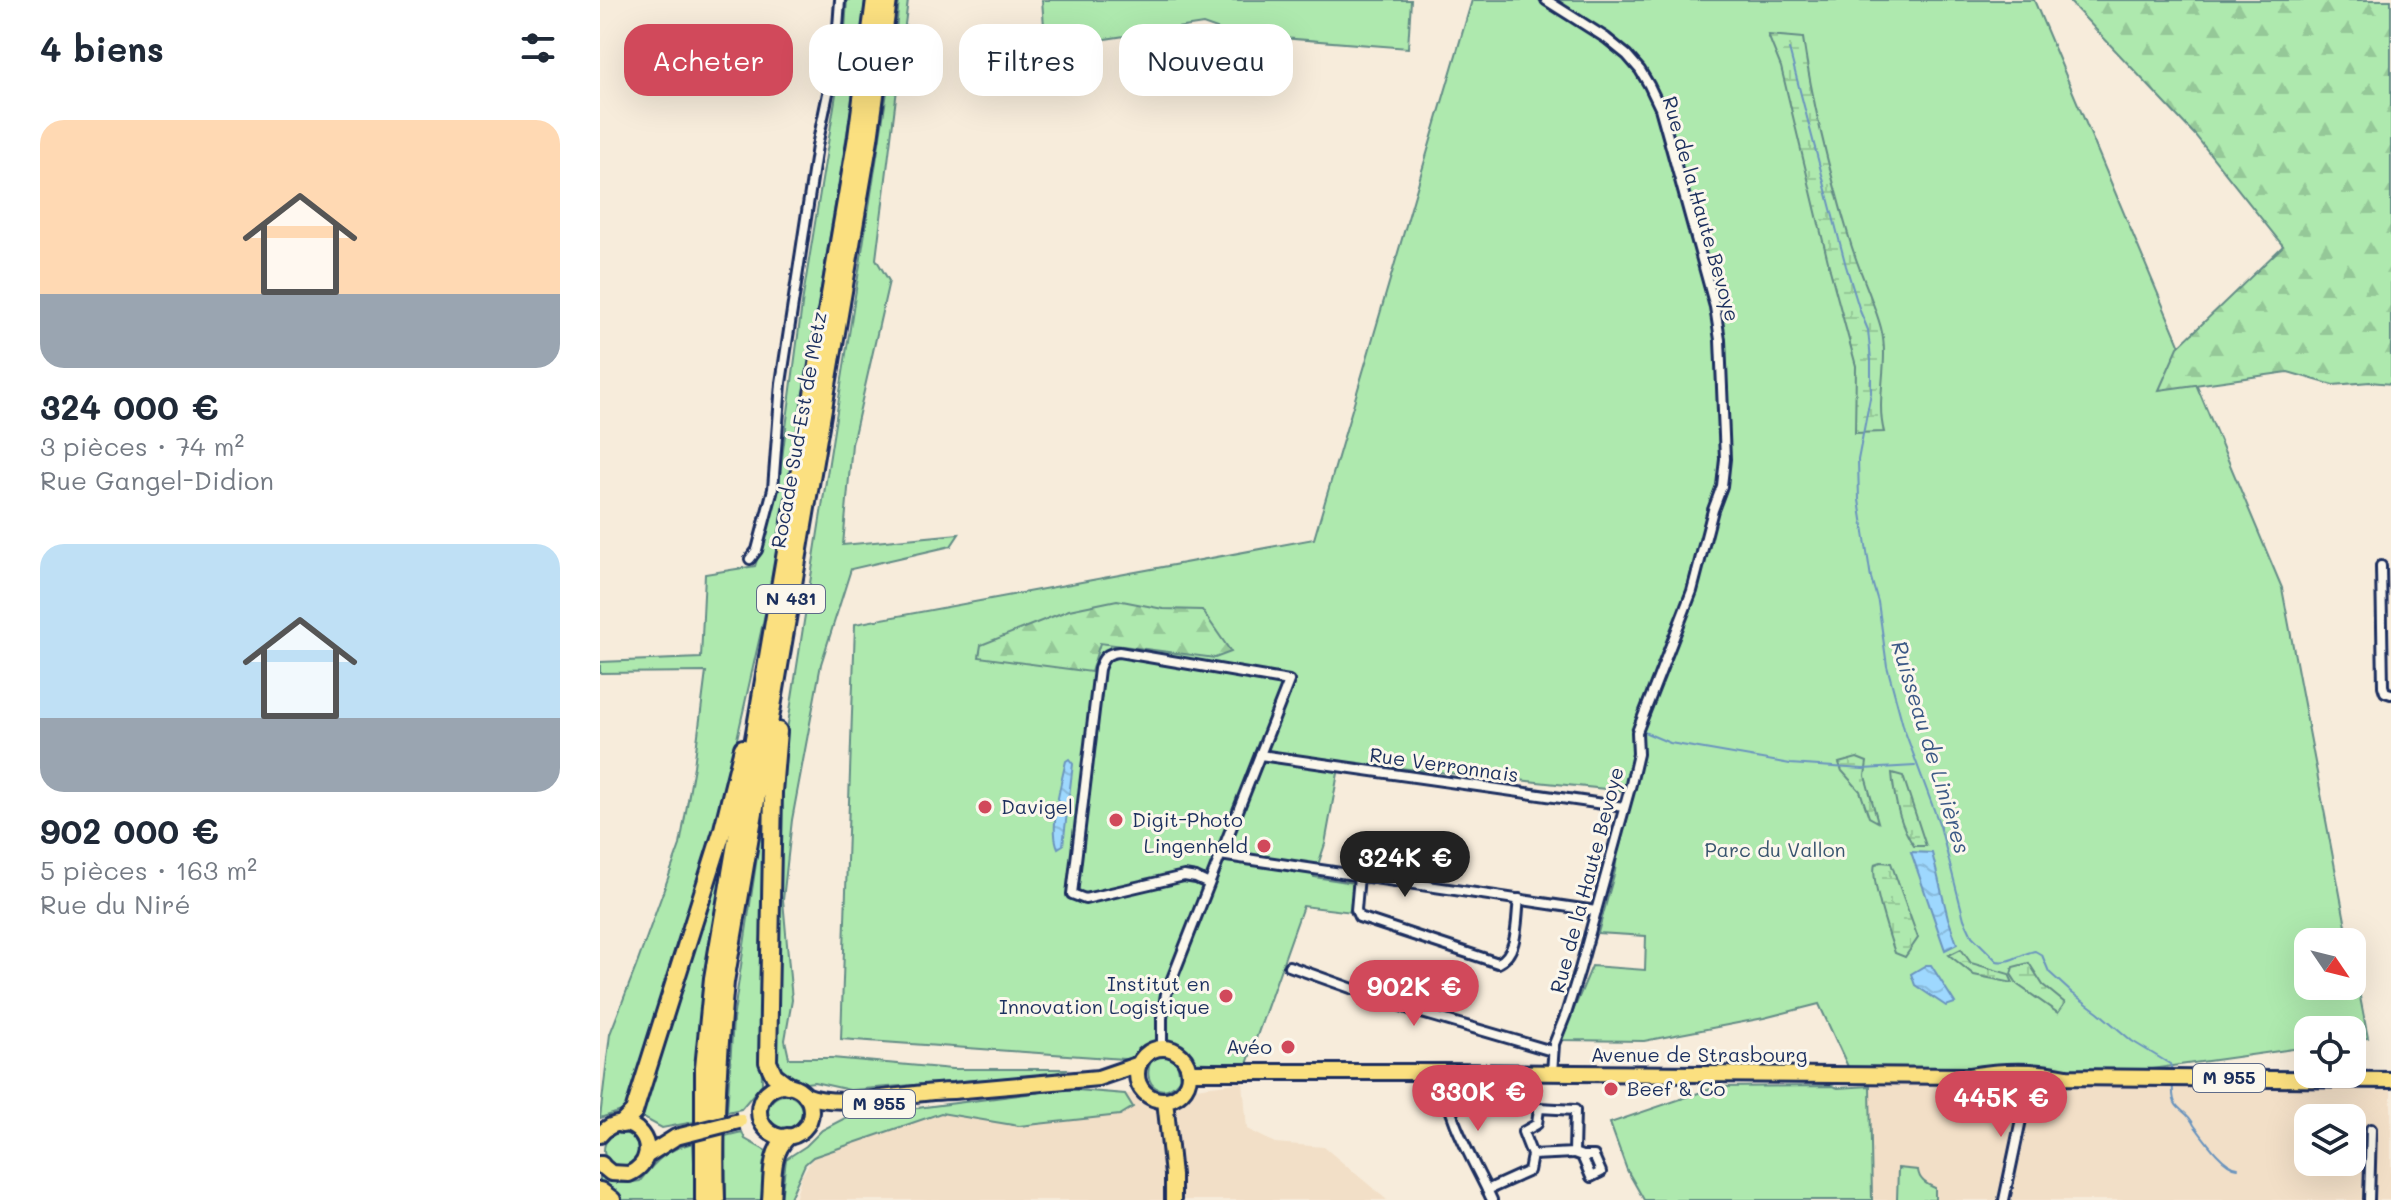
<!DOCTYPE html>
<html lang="fr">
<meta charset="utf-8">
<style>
:root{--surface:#fff;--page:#f2f2f3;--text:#1f2937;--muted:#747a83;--accent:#d1495b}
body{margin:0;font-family:Mali,sans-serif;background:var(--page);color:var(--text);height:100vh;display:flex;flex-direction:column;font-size:30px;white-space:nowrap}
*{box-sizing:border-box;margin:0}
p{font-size:26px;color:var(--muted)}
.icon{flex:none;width:44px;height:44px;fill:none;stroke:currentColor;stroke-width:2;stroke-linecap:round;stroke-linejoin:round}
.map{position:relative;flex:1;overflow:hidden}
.sheet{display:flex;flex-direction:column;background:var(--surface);width:600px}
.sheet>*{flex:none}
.banner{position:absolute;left:24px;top:24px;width:760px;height:72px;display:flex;gap:16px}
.needle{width:52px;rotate:125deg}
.controls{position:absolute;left:1694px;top:928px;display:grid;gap:16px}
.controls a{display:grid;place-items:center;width:72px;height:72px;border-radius:16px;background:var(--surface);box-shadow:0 8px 32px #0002;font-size:40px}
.price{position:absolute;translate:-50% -68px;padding:0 18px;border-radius:28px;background:var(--accent);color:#fff;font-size:26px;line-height:52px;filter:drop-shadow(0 2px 4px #0008)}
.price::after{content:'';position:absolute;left:50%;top:48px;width:24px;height:18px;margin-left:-12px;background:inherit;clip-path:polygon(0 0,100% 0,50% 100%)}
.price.current{background:#222;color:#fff}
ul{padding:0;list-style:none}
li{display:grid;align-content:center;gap:16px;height:424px;padding:0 40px}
li span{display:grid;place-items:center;height:248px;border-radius:24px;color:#555}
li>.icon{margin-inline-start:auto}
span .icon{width:144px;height:144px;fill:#fffc;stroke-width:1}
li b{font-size:34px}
h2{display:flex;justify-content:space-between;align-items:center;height:96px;padding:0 40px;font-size:34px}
.pill{padding:0 28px;border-radius:24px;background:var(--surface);box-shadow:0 8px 32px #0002;font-size:28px;line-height:72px}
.pill.current{background:var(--accent);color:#fff}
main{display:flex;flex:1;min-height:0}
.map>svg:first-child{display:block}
</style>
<main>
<section class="sheet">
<h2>4 biens<svg class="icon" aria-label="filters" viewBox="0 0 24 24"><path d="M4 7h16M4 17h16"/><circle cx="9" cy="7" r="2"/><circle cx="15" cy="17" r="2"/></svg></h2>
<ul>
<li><span style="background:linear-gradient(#ffd9b3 70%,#9aa5b1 0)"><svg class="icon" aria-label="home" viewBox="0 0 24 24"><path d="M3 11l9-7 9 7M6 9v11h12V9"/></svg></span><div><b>324 000 €</b><p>3 pièces · 74 m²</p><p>Rue Gangel-Didion</p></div></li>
<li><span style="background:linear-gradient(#bfe0f5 70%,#9aa5b1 0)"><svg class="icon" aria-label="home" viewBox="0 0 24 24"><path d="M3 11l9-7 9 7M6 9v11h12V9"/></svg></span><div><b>902 000 €</b><p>5 pièces · 163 m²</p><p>Rue du Niré</p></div></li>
</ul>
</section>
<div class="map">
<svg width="1791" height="1200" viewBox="0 0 1791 1200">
<defs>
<pattern id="forest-firs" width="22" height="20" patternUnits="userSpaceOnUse" patternTransform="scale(2)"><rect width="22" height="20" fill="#aee9ae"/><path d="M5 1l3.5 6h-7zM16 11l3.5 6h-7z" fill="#95c898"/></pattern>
<pattern id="wetland-marsh" width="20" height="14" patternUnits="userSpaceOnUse" patternTransform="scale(2)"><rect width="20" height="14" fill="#aee9ae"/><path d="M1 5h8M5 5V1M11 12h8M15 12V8" fill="none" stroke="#95c898"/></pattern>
<pattern id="water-waves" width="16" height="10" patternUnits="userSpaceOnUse" patternTransform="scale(2)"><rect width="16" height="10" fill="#9ed8fe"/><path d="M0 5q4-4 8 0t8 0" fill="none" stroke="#88badc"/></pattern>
</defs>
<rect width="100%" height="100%" fill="#f7ecdb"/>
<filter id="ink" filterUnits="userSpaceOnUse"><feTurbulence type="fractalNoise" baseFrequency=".0125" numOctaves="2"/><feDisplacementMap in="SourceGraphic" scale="16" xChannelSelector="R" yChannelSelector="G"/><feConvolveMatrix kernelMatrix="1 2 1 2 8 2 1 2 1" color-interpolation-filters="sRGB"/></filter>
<g filter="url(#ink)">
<g fill="#f2dfc7" fill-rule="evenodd">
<path d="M 1269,1080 L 1791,1083 L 1791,1200 L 1272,1200 ZM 1708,1118 L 1752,1118 L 1752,1162 L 1708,1162 Z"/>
<polygon points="643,1082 647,1129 675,1143 724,1147 787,1200 195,1200 201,1177 213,1157 357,1103 564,1092"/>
</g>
<g fill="#aee9ae" stroke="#648c86" stroke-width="2">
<polygon points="247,0 265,0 255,86 171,587 126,788 25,1110 0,1118 10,1034 37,964 80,845 94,766 106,672 0,673 0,662 101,658 105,574 155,566 177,497 203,297 244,45"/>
<polygon points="299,0 308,0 276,259 289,281 252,444 243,545 359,534 351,546 251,569 221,664 192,820 183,900 192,1000 185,1040 189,1058 232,1058 352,1069 468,1069 453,1074 250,1090 214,1082 206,1083 176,1068 178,862 184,749 295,41"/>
<polygon points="442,0 811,0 808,48 631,34 603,24 505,39 446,52"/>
<path d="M 872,0 L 1434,0 L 1682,588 L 1749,942 L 1708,942 L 1708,986 L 1752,986 L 1752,956 L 1768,1038 L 1752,1040 L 1752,1030 L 1708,1030 L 1708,1047 L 1544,1070 L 1250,1071 L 1219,1004 L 1164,1018 L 1044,1041 L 961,1040 L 992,966 L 1045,970 L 1046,936 L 998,933 L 1015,871 L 1025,791 L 740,762 L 725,844 L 714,877 L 754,883 L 752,912 L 703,906 L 647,1064 L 577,1062 L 580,1078 C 565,1102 540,1085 551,1061 L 241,1039 L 255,624 L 714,539 Z"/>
<polygon points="163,816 167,816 160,955 162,1084 141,1109 127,1112 133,1020"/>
<polygon points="128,832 131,833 102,991 94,1122 62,1128 42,1117 112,890"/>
<polygon points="1232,1086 1238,1088 1270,1086 1272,1200 1044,1200 1027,1170 1010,1123 1116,1087"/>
<polygon points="465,1089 525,1094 533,1107 520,1115 419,1126 341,1113 213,1157 205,1164 189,1200 181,1200 186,1159 206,1146 222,1130 247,1117"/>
<circle cx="185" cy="1112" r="17"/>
<polygon points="142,1132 145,1139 168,1152 166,1200 126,1200 125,1136"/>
<circle cx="21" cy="1150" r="17"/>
<path d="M 93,1143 L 96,1200 L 20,1200 L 0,1186 L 0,1174 C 13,1185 24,1184 40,1181 C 57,1159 66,1150 93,1143 Z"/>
<path d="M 1298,1168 L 1318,1170 C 1319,1180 1326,1184 1335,1188 L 1335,1200 L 1297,1200 Z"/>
</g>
<g fill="url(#forest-firs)" stroke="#648c86" stroke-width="2">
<polygon points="1468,0 1791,0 1791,384 1770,382 1733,385 1688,372 1559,390 1578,347 1683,246 1595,135"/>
<polygon points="517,600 563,609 602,610 631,652 615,658 500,643 491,672 379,657 381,645 469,610"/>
</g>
<g fill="url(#wetland-marsh)" stroke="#648c86" stroke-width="2">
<path d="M 1168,35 L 1203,38 C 1213,108 1230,174 1250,241 C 1259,271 1273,299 1281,328 C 1290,362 1275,398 1284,432 L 1255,433 L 1256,366 L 1230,270 L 1181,67 Z"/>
<polygon points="1257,758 1267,762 1265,776 1278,822 1269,817 1260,791 1242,771 1239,763"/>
<path d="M 1292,773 L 1303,776 L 1326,846 L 1314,846 C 1300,826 1294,797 1292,773 Z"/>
<path d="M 1281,862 L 1291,863 L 1318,938 L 1305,957 L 1295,953 C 1289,935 1270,880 1275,864 Z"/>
<polygon points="1361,949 1371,963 1409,974 1413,983 1374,975 1349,955"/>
<polygon points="1429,963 1443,985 1465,1003 1458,1013 1418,985 1411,974 1413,967"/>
</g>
<g fill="url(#water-waves)" stroke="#6a94be" stroke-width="2">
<path d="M 469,759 L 473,764 L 463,845 L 458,848 C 449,829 461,782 466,761 Z"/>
<polygon points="1311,852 1332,853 1348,918 1357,944 1345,950"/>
<polygon points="1326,965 1331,965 1355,1003 1346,1006 1315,985 1311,974"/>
</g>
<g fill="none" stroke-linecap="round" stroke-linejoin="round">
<g stroke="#6a94be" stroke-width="2">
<path d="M 1189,49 L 1246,266 L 1260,311 L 1268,330 L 1271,360 L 1271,393 L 1258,460 L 1259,500 L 1271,578 L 1278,602 L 1287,666 L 1304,729 L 1340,826 L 1364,919 L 1372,936 L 1397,961 C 1409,964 1422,953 1435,951 L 1442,955 L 1449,972 L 1472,993 L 1498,1012 L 1532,1041 L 1570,1064 L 1573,1073"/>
<polyline points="1044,732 1070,743 1190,764 1263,769 1315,766"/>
<path d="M 1573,1083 C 1571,1115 1584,1104 1594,1125 C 1603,1137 1623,1167 1638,1168"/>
</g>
<defs>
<g id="street">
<polyline points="946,0 1006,38 1027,55 1040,70 1049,85 1060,108 1069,140 1115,307 1120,340 1125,459 1122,486 1113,510 1092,591 1037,732 1038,754 1031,784 980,969 966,1014 954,1044 952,1073"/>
<polyline points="150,559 157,550 173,489 181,383 217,146 236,55 240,0"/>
<polyline points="1781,566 1783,686 1785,692 1791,694"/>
<polyline points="660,755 1024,807"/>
<polyline points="620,855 996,911"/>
<path d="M 759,876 L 756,910 L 759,917 L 898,963 C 919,954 916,919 919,899"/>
<polyline points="689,966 815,1011 952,1051"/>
<path d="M 562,1047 L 562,1018 L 566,994 L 689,681 L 519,652 C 507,653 503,657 499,669 L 472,894 L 485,899 L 584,876 L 596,878 L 609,884"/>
<path d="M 842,1072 C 846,1117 873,1160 892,1200"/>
<polyline points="974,1153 982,1156 991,1177 1001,1172 994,1156 982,1156"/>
<polyline points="887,1190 929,1171 932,1155 923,1132 937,1124 939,1108 975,1110 974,1153 932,1155"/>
<polyline points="1404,1200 1429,1082"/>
<polyline points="1769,1200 1771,1129"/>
</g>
<g id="primary">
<circle cx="563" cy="1074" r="26"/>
<polyline points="590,1072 842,1072 1369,1076"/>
<path d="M 1467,1077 C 1437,1085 1398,1085 1369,1076 C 1400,1071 1436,1070 1467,1077 L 1791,1080"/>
<circle cx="185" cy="1111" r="26"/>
<path d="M 205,1095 C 242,1110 311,1091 353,1091 L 498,1078 L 539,1064"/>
<polyline points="565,1100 573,1175 573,1200"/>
<path d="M 0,1135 C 29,1100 71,1154 29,1174 L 11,1173 L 0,1164"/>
<polyline points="46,1156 76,1137"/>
</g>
<g id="highway">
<polyline points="178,731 173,792 168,1062 174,1075 187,1085"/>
<polyline points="22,1124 34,1112 37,1102 123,829 143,748"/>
<polyline points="0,1165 1,1165"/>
<polyline points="0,1191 12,1200"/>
<polyline points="104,1200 104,1068 113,978 257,137 275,0"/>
<path d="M 116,1200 C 113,1127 118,1055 125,982 L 269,139 L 288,0"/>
<path d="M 171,1200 C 173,1178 170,1153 187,1137"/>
</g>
</defs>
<use href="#street" stroke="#1b2f5e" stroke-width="14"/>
<use href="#primary" stroke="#1b2f5e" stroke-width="20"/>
<use href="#highway" stroke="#1b2f5e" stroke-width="22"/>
<use href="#street" stroke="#fbf7ec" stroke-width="8"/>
<use href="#primary" stroke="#fbe080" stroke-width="14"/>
<use href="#highway" stroke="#fbe080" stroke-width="16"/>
<defs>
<polyline id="primary-bridge" points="76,1137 139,1121"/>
</defs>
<use href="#primary-bridge" stroke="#1b2f5e" stroke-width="20" stroke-linecap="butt"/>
<use href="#primary-bridge" stroke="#fbe080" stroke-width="14"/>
</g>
</g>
<g fill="#d1495b" stroke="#fbf7ec" stroke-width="3">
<circle cx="385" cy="807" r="8"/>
<circle cx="516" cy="820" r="8"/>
<circle cx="664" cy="846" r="8"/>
<circle cx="626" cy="996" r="8"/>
<circle cx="688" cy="1047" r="8"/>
<circle cx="1011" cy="1089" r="8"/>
</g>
<g text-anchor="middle" stroke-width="6" stroke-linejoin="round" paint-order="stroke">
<g fill="#fbf7ec" stroke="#5e6b89" stroke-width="2">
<rect x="157" y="585" width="68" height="28" rx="6"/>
<rect x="1593" y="1064" width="72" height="28" rx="6"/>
<rect x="243" y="1090" width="72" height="28" rx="6"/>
</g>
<g font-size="18" font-weight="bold" fill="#1b2f5e">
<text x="191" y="605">N 431</text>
<text x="1629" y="1084">M 955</text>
<text x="279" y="1110">M 955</text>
</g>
<g font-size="20" fill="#1b2f5e" stroke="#fbf7ec">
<text transform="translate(1101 209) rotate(74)" y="7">Rue de la Haute Bevoye</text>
<text transform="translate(199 430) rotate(-80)" y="7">Rocade Sud-Est de Metz</text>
<text transform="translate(844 765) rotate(8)" y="7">Rue Verronnais</text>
<text transform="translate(987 880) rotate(-75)" y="7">Rue de la Haute Bevoye</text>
<text x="1099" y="1062">Avenue de Strasbourg</text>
</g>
<g font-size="20" fill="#1b2f5e" stroke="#fbf7ec" text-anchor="start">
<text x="401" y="814">Davigel</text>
<text x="532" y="827">Digit-Photo</text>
<text x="648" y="853" text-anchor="end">Lingenheld</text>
<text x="610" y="991" text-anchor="end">Institut en<tspan x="610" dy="23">Innovation Logistique</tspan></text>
<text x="672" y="1054" text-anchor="end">Avéo</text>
<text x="1027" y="1096">Beef &amp; Co</text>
</g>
<g font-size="20" fill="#38546e" stroke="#fbf7ec">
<text x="1175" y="857">Parc du Vallon</text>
</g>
<g font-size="22" font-style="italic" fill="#3c5986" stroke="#fbf7ec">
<text transform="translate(1331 747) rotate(73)" y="8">Ruisseau de Linières</text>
</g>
</g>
</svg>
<div class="controls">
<a><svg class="needle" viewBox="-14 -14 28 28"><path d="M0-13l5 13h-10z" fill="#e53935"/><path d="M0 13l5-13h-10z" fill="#747a83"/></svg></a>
<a><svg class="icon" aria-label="locate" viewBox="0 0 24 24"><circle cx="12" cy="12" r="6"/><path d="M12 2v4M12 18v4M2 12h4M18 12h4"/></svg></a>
<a><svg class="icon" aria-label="layers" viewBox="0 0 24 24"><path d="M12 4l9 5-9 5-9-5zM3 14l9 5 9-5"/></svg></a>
</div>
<b class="price current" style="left:805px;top:899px">324K €</b>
<b class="price" style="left:814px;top:1028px">902K €</b>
<b class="price" style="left:878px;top:1133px">330K €</b>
<b class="price" style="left:1401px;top:1139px">445K €</b>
<div class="banner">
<a class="pill current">Acheter</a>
<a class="pill">Louer</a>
<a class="pill">Filtres</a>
<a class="pill">Nouveau</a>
</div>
</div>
</main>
